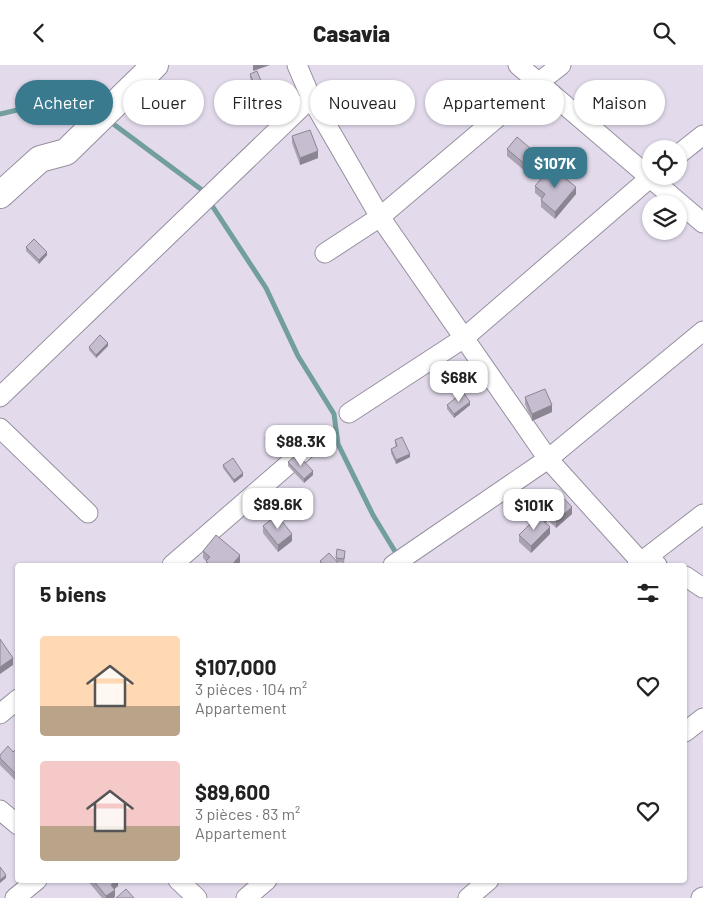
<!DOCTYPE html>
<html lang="fr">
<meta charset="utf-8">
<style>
:root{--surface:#fff;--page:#f6f6f6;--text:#222;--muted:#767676;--accent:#3a7a8e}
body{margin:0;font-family:Barlow,sans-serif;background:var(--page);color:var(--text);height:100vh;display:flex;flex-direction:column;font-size:19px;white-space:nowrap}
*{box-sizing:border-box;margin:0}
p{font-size:16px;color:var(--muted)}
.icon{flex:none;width:28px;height:28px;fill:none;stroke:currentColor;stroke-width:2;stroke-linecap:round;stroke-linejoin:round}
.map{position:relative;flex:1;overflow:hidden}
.details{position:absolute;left:15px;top:498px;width:672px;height:320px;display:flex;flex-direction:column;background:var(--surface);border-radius:5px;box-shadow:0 1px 4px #0004}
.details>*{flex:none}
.banner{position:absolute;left:15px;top:15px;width:674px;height:45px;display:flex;gap:10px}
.buttons{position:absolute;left:642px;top:75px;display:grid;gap:10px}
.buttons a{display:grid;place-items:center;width:45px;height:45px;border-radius:50%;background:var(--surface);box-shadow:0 1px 4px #0004;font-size:25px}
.price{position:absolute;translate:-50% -42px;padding:0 11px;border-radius:10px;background:#fff;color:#222;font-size:16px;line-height:32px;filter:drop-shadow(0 1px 2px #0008)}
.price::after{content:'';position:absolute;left:50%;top:30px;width:15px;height:11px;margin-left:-8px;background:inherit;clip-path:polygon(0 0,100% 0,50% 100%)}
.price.selected{background:var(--accent);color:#fff}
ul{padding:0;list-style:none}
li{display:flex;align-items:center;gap:15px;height:125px;padding:0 25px}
li span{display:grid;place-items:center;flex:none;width:140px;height:100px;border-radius:5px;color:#555}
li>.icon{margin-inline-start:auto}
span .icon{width:60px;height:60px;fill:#fffc;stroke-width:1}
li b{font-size:21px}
h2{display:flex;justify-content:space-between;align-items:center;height:60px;padding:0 25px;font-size:21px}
.pill{padding:0 18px;border-radius:22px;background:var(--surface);box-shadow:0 1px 4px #0004;font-size:18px;line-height:45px}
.pill.selected{background:var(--accent);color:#fff}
header{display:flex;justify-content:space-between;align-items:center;height:65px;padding:0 25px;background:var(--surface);font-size:22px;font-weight:800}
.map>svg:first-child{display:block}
</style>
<header><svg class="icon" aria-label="back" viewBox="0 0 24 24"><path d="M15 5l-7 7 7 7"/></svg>Casavia<svg class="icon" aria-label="search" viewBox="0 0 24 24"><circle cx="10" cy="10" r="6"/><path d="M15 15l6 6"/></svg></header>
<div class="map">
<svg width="703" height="833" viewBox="0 0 703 833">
<rect width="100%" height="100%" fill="#e3dbec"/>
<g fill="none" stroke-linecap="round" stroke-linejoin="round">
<g stroke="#729e9e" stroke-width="5">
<polyline points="0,49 47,38 88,40 98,47"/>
<polyline points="108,55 202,125 204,129"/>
<polyline points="209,136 266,223 298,291 334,349 338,379 373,450 399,493"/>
</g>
<defs>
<g id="street">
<polyline points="297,0 311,33 380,152 548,394 641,497 657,500"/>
<polyline points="518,0 703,158"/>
<polyline points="679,89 703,70"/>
<polyline points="325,188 380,152 538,18 561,0"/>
<polyline points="0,332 311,33"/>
<polyline points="349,348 464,273 652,111"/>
<polyline points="0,363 88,448"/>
<polyline points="172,500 320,372"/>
<polyline points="393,500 548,394 703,266"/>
<polyline points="637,500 703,449"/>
<polyline points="685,511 703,523"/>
<polyline points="0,649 18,634"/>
<polyline points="685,667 703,653"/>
<polyline points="0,745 18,760"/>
<polyline points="178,815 197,833"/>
<polyline points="15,833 37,815"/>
<polyline points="246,833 267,815"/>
<polyline points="468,833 489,815"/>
<polyline points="701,833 703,832"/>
</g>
<polyline id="secondary" points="0,130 40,94 66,87 155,0"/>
</defs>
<use href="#street" stroke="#968f9f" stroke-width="21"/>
<use href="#secondary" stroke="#968f9f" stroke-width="28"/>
<use href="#street" stroke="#fff" stroke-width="19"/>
<use href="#secondary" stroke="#fff" stroke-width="26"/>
</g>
<g fill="#aaa3b3">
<polygon points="250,9 263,24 256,27 250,13"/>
<polygon points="174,35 190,46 182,51 174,39"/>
<polygon points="292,71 318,93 300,100 292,78"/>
<polygon points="507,84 536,95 526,107 507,91"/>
<polygon points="535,121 576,129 555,154 541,142 541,135 542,134 535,128"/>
<polygon points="26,182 47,190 39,199 26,186"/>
<polygon points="108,281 96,293 89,285 89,282"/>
<polygon points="525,332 552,347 532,356 525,339"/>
<polygon points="447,340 470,340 454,353 447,344"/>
<polygon points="265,372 287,379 276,388 265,375"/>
<polygon points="395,375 410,392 396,399 391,388 391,384 396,382 395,379"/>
<polygon points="288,397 313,410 304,418 288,401"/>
<polygon points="223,400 243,411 234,418 223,403"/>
<polygon points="535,442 572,449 556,463 548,455 546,458 550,469 531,488 519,477 519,470 537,452 535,449"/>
<polygon points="263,461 292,476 278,487 263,468"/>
<polygon points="203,486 240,497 238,500 206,500 206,496 203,493"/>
<polygon points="345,489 344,498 337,497 340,500 320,499 320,496 336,495 336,493"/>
<polygon points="18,683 18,718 0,700 0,690 13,687"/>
<polygon points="87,815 118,815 118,821 114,824 115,832 113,833 102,833"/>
</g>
<g fill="#8b8592">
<polygon points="253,0 270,0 253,6"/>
<polygon points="263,21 263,24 256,27 256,23"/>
<polygon points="190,42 190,46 182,51 182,47"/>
<polygon points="318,86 318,93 300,100 300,93"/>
<polygon points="536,88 536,95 526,107 526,100"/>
<polygon points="576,122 576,129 555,154 555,147"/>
<polygon points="47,187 47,190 39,199 39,195"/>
<polygon points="108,278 108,281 96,293 96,290"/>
<polygon points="470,337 470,340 454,353 454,349"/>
<polygon points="552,340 552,347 532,356 532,349"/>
<polygon points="287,375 287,379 276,388 276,384"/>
<polygon points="410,389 410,392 396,399 396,395"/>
<polygon points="313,406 313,410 304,418 304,414"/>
<polygon points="243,408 243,411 234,418 234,415"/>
<polygon points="572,442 572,449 556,463 556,456"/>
<polygon points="548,448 548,455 544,459 544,452"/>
<polygon points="550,462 550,469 531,488 531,481"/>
<polygon points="292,469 292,476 278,487 278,480"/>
<polygon points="240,490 240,497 238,500 232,500"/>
<polygon points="13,593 13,600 0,609 0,602"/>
<polygon points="6,810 6,813 0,818 0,815"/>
<polygon points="117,815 118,815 118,821 111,827 111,820"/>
<polygon points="115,825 115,832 113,833 106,833 106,831"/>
</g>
<g fill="#c6bed0" stroke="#8b8592">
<polygon points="257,6 263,21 256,23 250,9"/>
<polygon points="182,30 190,42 182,47 174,35"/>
<polygon points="310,65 318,86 300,93 292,71"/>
<polygon points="517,72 536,88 526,100 507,84"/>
<polygon points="551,102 576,122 555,147 541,135 545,129 535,121"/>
<polygon points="34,174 47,187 39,195 26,182"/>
<polygon points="100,270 108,278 96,290 89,282"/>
<polygon points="545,324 552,340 532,349 525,332"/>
<polygon points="463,327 470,337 454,349 447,340"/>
<polygon points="276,363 287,375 276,384 265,372"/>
<polygon points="402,372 410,389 396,395 391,384 397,381 395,375"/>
<polygon points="297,389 313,406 304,414 288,397"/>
<polygon points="233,393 243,408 234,415 223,400"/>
<polygon points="555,424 572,442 556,456 548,448 544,452 535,442"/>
<polygon points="277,450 292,469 278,480 263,461"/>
<polygon points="538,451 550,462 531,481 519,470"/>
<polygon points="216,470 240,490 232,500 210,500 206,496 210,492 203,486"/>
<polygon points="337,484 345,486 344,494 336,493"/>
<polygon points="329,488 340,500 324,500 320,496"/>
<polygon points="0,574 13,593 0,602"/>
<polygon points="8,681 13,687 18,683 18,711 0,693 0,690"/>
<polygon points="0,802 6,810 0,815"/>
<polygon points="93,815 117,815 111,820 115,825 106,831"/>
<polygon points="126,824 134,833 116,833"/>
</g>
</svg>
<div class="buttons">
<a><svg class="icon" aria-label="locate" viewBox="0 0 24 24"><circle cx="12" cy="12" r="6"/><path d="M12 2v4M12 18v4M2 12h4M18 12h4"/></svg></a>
<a><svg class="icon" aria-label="layers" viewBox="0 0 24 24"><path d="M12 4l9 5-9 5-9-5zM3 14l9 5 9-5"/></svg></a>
</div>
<b class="price selected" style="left:555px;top:124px">$107K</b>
<b class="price" style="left:459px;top:338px">$68K</b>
<b class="price" style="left:301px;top:402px">$88.3K</b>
<b class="price" style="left:278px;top:465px">$89.6K</b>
<b class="price" style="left:534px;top:466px">$101K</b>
<div class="banner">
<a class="pill selected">Acheter</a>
<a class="pill">Louer</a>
<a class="pill">Filtres</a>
<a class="pill">Nouveau</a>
<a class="pill">Appartement</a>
<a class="pill">Maison</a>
</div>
<section class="details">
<h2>5 biens<svg class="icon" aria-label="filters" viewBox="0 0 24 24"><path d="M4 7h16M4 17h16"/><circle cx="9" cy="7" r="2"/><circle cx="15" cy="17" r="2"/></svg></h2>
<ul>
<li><span style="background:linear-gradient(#ffd9b3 70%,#b9a48a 0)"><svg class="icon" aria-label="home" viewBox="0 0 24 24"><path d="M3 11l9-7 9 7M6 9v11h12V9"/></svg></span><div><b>$107,000</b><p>3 pièces · 104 m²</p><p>Appartement</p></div><svg class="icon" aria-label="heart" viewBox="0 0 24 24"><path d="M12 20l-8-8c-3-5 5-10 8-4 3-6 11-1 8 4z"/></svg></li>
<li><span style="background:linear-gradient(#f6c9c9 65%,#b9a48a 0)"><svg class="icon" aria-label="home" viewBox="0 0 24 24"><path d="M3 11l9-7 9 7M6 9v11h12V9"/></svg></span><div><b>$89,600</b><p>3 pièces · 83 m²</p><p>Appartement</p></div><svg class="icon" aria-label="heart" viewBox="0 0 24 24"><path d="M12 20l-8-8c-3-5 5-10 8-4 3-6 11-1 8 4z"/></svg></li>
</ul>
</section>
</div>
